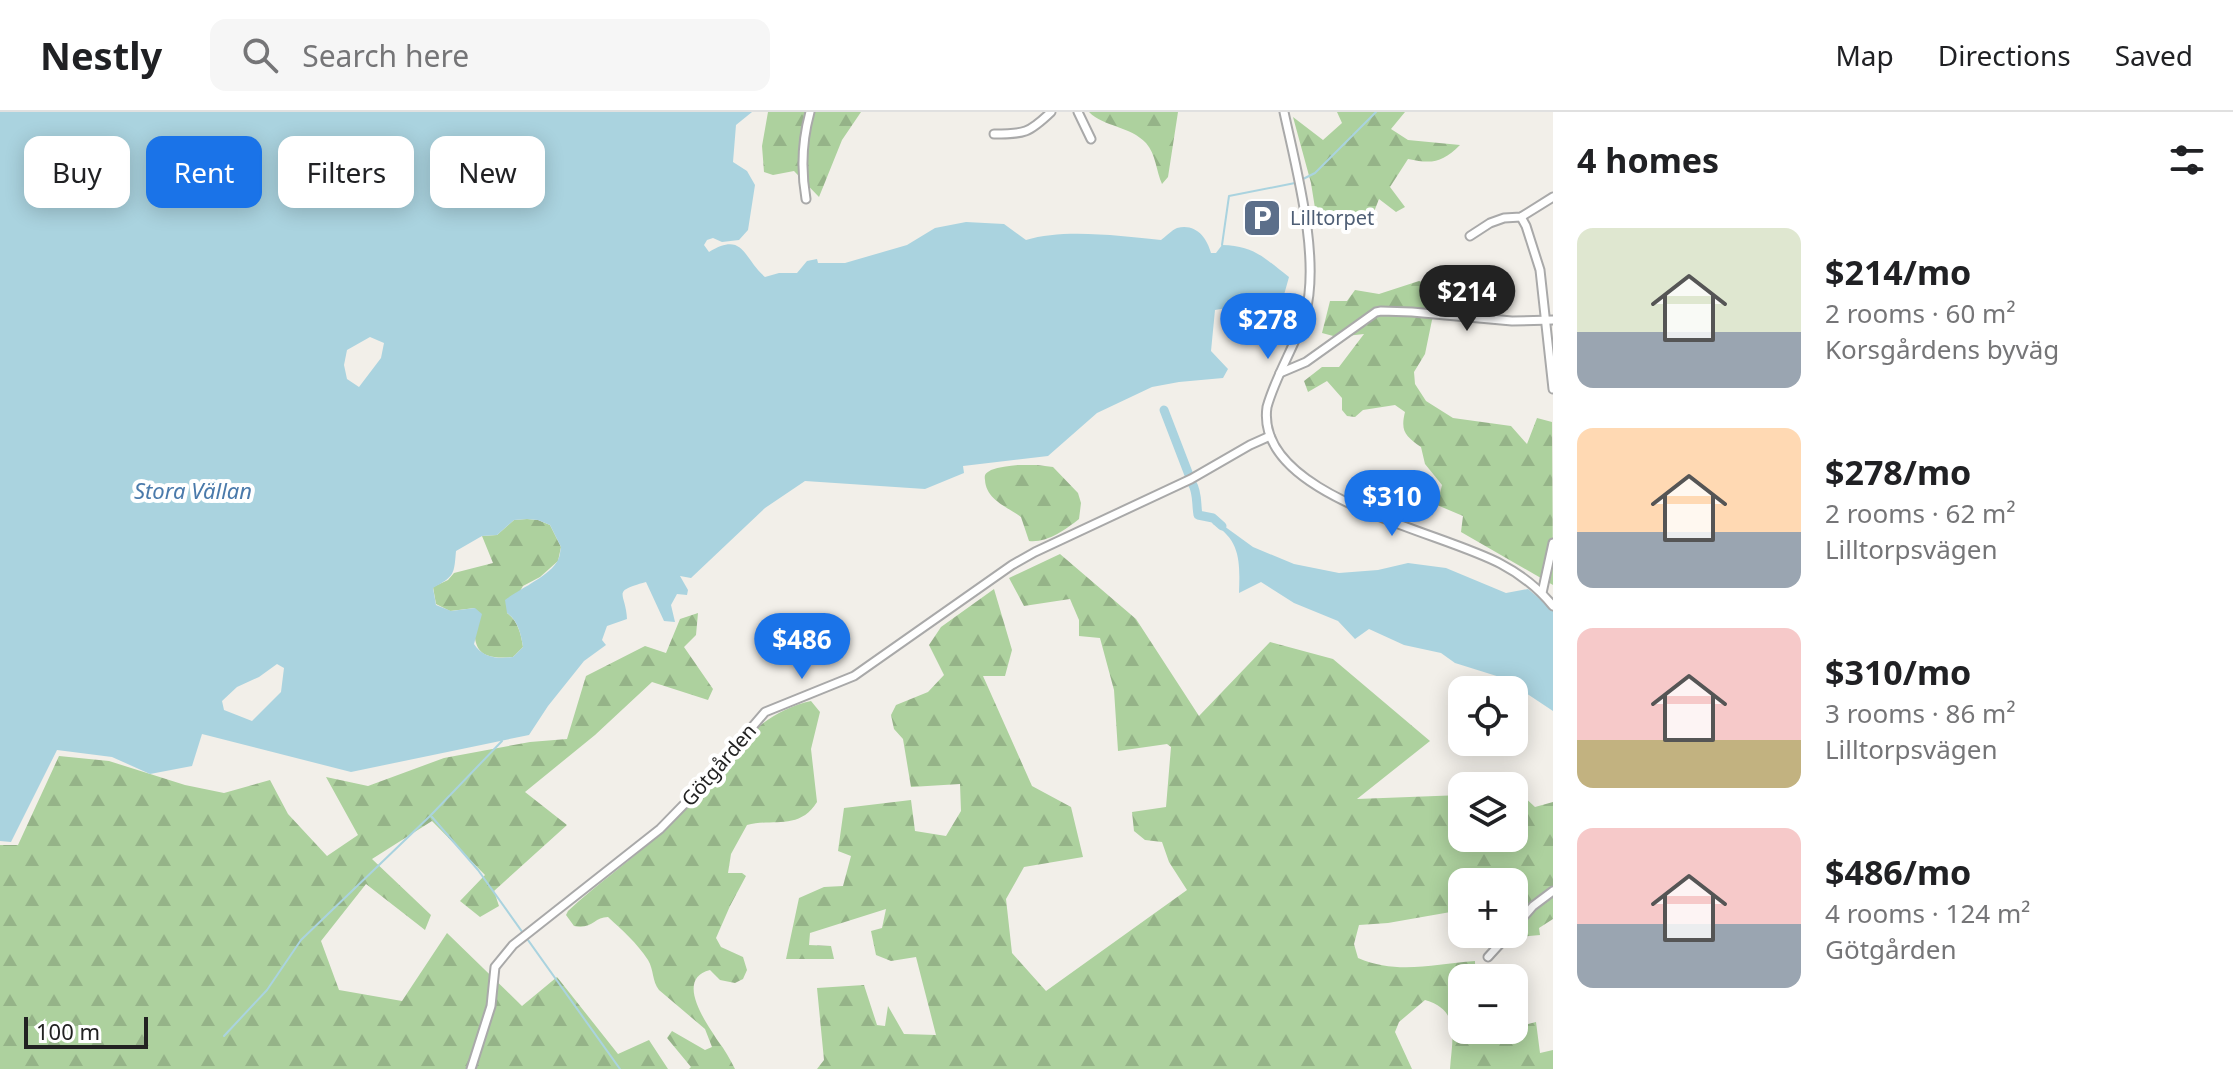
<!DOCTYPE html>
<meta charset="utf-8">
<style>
:root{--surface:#fff;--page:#f6f6f6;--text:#202124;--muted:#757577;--line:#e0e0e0;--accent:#1a73e8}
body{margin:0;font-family:"Noto Sans",sans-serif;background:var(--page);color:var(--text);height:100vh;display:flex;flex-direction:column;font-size:30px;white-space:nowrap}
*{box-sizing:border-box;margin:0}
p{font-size:26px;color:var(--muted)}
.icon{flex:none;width:44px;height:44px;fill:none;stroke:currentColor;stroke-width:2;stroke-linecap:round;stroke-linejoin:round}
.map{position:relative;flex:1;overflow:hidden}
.panel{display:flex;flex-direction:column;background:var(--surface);width:680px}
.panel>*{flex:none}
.guide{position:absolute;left:24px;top:24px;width:760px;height:72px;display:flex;gap:16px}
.fabs{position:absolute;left:1448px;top:564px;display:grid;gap:16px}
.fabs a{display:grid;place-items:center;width:80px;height:80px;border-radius:16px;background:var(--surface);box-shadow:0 4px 20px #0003;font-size:40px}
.scale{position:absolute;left:24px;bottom:20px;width:124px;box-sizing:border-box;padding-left:8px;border:4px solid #222;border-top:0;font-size:22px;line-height:28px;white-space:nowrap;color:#222;-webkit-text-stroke:6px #fff;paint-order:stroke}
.price{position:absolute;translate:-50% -68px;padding:0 18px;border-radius:28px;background:var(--accent);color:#fff;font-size:26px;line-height:52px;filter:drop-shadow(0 2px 4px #0008)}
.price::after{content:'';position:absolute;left:50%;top:48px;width:24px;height:18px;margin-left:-12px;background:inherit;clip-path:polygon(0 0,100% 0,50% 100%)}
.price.active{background:#222;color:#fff}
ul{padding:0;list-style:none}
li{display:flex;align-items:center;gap:24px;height:200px;padding:0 24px}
li span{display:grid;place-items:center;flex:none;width:224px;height:160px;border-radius:16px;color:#555}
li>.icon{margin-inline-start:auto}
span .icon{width:96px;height:96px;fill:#fffc;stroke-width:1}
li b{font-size:34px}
h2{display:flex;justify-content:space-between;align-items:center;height:96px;padding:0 24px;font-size:34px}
.pill{padding:0 28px;border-radius:16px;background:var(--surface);box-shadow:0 4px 20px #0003;font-size:28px;line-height:72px}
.pill.active{background:var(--accent);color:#fff}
header{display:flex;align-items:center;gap:48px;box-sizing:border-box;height:112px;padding:0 40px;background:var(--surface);border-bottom:2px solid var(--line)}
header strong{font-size:38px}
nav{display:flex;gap:44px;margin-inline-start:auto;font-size:28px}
.search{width:560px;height:72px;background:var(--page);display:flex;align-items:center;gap:20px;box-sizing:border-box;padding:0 28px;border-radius:16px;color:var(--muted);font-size:30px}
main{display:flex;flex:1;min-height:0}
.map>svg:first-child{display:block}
</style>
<header>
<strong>Nestly</strong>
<div class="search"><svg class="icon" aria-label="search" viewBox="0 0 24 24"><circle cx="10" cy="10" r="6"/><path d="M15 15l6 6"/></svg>Search here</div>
<nav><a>Map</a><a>Directions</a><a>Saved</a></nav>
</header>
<main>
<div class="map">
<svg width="1553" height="957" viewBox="0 0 1553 957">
<defs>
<pattern id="forest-firs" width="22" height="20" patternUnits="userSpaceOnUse" patternTransform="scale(2)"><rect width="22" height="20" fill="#add19e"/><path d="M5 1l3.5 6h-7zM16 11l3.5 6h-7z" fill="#95b388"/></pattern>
</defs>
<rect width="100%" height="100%" fill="#f2efe9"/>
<g fill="url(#forest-firs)">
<polygon points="768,0 861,0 842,28 819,85 794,59 773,63 764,60 762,34"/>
<path d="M 1089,0 L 1178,0 L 1168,65 L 1162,72 C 1156,59 1156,42 1146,31 C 1130,14 1104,15 1089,0 Z"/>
<path d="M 1337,0 L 1405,0 L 1391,17 L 1408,28 L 1460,33 C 1442,51 1432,52 1408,47 L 1390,75 L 1405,95 L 1396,100 L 1379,87 L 1370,110 L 1348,117 L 1318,115 L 1311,71 L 1293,5 L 1323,28 L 1342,11 Z"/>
<path d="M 1446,162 L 1456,166 L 1432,208 L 1425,242 L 1414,260 L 1415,272 L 1426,289 L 1453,306 L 1511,314 L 1527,332 L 1537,306 L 1552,310 L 1553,473 L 1461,420 L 1463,404 L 1437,393 L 1442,373 L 1425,352 L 1421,335 C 1406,324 1400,320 1405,300 L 1395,293 L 1363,298 L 1355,305 L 1347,304 L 1342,298 L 1342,286 L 1327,269 L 1308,280 L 1304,269 L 1322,255 L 1339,255 L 1364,222 L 1337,225 L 1322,221 L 1330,189 L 1347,189 L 1355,178 L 1379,182 L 1419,169 L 1431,173 Z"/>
<path d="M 1018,353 L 1037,353 L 1053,355 L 1078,381 L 1081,391 L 1079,407 C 1065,418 1047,431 1029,429 L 1021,405 C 1008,395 986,388 985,368 C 984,362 986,361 991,358 C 999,355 1009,354 1018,353 Z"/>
<path d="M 527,407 L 538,408 L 550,413 L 561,435 L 558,449 L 540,465 L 523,474 L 507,501 C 518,509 521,522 523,535 L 513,545 C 470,549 474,530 475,496 L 450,499 L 436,492 L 433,475 L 448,468 L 454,461 L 493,451 L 482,424 L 497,423 L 514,408 Z"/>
<path d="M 1060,442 L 1136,507 L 1199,604 L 1270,530 L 1333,547 L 1430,629 L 1357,687 L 1462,683 L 1462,726 L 1514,726 L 1514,681 L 1520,681 L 1535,695 L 1553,690 L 1553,807 L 1539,816 L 1540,823 L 1485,828 L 1484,822 L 1514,822 L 1514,770 L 1462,770 L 1462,798 L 1388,811 L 1359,813 L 1354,832 L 1358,846 C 1398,863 1433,852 1475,849 L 1475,866 L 1462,866 L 1462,918 L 1514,918 L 1514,911 L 1516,915 L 1536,910 L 1540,941 L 1553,938 L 1553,957 L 1450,957 C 1452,927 1461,898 1425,888 L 1399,910 L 1395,920 L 1412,957 L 817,957 L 824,948 L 817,876 L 864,873 L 877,913 L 885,914 L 888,894 L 904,922 L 936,923 L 916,845 L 891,849 L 876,843 L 871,819 L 882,816 L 886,797 L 810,821 L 809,833 L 831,834 L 834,847 L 786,847 L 799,786 L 824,775 L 843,774 L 851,744 L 838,739 L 844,696 L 911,688 L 915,719 L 946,724 L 961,699 L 960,672 L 911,675 L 903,627 L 894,617 L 891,603 L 896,593 L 928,580 L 944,563 L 929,533 L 941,515 L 994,477 L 1012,538 L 1005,564 L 983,564 L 1032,674 L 1071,695 L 1083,745 L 1024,755 L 1006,787 L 1012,841 L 1046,879 L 1187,778 L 1169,750 L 1162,730 L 1145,728 L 1134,719 L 1132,700 L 1166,695 L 1171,635 L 1167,632 L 1118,639 L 1114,578 L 1100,526 L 1079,524 L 1079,508 L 1070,487 L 1024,494 L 1009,466 Z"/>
<polygon points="698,501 696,523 684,535 713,577 708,588 652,570 595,623 525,680 567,713 494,779 499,794 480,805 460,789 485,763 432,709 372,747 431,803 425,818 366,772 321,829 339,878 402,889 447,821 522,894 557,865 618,942 649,928 668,957 0,957 0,733 18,733 59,644 109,649 185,673 224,681 270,668 288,702 327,744 358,723 326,665 368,674 444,646 530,630 567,627 586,564 645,534 666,541 680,507"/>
<path d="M 811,589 L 820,600 L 811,637 L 817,690 C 799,719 772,706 747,713 L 731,742 L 728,761 L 742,761 L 746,764 L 730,794 L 716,826 L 721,835 L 743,845 L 747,858 L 743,867 L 735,871 L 720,868 L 710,858 C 674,867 707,912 718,929 C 725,938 730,947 735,957 L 689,957 L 691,955 L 667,926 L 672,919 L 705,938 L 712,935 L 705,917 L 659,878 C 652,869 654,858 648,848 C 637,831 622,818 608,805 C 594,805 592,818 574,814 L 566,803 L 568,799 C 597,772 629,750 657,724 C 683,700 706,674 730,649 C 737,642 741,632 748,625 C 764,607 788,594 811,589 Z"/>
</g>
<g fill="#aad3df" fill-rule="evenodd">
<path d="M 0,0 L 752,0 L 736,13 L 733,50 L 747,59 L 755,73 L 748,118 L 739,128 L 722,130 L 713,126 L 707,128 L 704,133 L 709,140 C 744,119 743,146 765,165 L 779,161 L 797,161 L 807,149 L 817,147 L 818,151 L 845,151 L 907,133 L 935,116 L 966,110 L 1004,112 L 1026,128 C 1064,116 1121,124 1161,128 C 1165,125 1172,118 1177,116 C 1196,111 1207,126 1211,141 L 1216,141 L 1222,133 C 1255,134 1264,146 1289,165 L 1282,190 L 1287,207 L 1276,216 L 1241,223 L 1239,209 L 1227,196 L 1215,198 L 1211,239 L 1228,257 L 1223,266 L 1179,270 L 1152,275 L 1097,301 L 1048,344 L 963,354 L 964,361 L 925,377 L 805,369 L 765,396 L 691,466 L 680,464 L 688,478 L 687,483 L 677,482 L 671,493 L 675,510 L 664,509 L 646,470 C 610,480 626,480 627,507 L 607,514 L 602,528 L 606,533 L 584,549 L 548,594 L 529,623 L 351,660 L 202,622 L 192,654 L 150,662 L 112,645 L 57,638 L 11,730 L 0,729 ZM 370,225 L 384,231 L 381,246 L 359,275 L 347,267 L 344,253 L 347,238 ZM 527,407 L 538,408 L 550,413 L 561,435 C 560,440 560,444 558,448 C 550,464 519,477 505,488 L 507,501 C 518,508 521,522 523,535 L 513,545 C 498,547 483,546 474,532 L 482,502 L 475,496 L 451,499 L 436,493 L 433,476 C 455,464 454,462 456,439 L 482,424 L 497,423 L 514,408 ZM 277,552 L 284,556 L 281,580 L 252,609 L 224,598 L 222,589 L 237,575 L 259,565 Z"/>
<path d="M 1213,406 L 1253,435 L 1294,452 L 1339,461 L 1378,458 L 1408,451 L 1446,456 L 1506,481 L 1528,477 L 1553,498 L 1553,599 L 1503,566 L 1455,551 L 1441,541 L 1404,533 L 1369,517 L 1355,527 L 1338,509 L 1294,491 L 1261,470 L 1239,481 C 1240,451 1241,428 1213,412 Z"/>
</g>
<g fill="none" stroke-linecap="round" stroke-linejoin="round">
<g stroke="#aad3df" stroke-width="2">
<polyline points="1301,68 1315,61 1376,0"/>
<polyline points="1222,133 1229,84 1295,71"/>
<polyline points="432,705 478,758 620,957"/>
<polyline points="224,924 267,878 301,828 431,703 502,629"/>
</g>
<g stroke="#aad3df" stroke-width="9">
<polyline points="1164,298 1189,363"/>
<path d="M 1192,371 C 1198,381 1196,392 1198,403 L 1213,406 L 1222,414"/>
</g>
<defs>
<g id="minor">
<polyline points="1078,0 1091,27"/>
<path d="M 1284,0 C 1296,56 1321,147 1305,203 C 1295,234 1276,263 1267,295 C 1254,385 1441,419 1501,452 C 1520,462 1539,477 1553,494"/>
<path d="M 994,22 C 1025,22 1029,21 1051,0"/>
<path d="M 806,87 C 801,58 802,29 810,0"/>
<polyline points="1521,105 1526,114 1540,158 1553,277"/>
<polyline points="1470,124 1490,111 1504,106 1521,105 1553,85"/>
<polyline points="1280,261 1306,250 1376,200 1381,199 1412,200 1512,209 1553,208"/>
<polyline points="1542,481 1553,431"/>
<polyline points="1514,816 1533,794 1553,779"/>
<polyline points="1488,845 1509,822"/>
<polyline points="471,957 491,894 495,855 513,833 660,717 700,676 765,600 854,564 1012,453 1035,440 1191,367 1250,333 1270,324"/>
</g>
</defs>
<use href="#minor" stroke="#a9a9a9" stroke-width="11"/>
<use href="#minor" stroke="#fff" stroke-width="7"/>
</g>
<defs>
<symbol id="parking-square" viewBox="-11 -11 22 22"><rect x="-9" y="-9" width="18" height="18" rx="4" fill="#5c6f8a" stroke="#fff"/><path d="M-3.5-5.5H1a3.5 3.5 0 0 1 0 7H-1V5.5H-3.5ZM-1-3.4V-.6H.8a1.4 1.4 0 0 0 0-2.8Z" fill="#fff"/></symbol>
</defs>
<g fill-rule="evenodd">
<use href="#parking-square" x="1240" y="84" width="44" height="44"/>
</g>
<g text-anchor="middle" stroke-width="8" stroke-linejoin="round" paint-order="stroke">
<g font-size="20" fill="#4e5e75" stroke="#fff" text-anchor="start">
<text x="1290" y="113">Lilltorpet</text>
</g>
<g font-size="20" fill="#222" stroke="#fff">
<text transform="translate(719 653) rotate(-49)" y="7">Götgården</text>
</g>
<g font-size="22" font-style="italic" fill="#4a7aab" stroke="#fff">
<text x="193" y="387">Stora Vällan</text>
</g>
</g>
</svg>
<div class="fabs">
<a><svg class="icon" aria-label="locate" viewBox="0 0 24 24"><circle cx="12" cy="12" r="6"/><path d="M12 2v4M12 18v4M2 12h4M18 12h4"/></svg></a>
<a><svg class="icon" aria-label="layers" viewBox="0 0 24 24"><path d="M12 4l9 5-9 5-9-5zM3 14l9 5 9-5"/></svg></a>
<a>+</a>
<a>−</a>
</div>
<div class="scale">100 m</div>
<b class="price active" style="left:1467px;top:221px">$214</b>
<b class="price" style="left:1268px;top:249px">$278</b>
<b class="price" style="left:1392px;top:426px">$310</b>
<b class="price" style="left:802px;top:569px">$486</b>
<div class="guide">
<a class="pill">Buy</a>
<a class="pill active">Rent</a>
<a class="pill">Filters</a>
<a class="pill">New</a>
</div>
</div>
<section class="panel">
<h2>4 homes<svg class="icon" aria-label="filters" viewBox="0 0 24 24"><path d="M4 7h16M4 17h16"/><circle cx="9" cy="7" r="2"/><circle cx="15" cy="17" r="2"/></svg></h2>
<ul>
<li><span style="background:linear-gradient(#dfe7d0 65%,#9aa5b1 0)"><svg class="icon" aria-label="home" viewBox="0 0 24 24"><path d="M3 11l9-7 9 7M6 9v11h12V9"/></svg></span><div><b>$214/mo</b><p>2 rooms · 60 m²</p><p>Korsgårdens byväg</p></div></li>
<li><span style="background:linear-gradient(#ffd9b3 65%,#9aa5b1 0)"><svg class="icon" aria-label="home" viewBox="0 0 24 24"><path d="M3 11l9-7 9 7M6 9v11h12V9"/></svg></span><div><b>$278/mo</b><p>2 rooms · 62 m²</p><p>Lilltorpsvägen</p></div></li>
<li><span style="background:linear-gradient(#f6c9c9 70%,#c2b280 0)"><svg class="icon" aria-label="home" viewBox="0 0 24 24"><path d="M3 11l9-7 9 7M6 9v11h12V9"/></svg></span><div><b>$310/mo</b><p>3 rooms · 86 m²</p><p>Lilltorpsvägen</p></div></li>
<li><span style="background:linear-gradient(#f6c9c9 60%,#9aa5b1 0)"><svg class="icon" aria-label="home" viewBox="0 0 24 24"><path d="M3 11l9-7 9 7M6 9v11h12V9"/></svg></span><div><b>$486/mo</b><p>4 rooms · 124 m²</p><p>Götgården</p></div></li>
</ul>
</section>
</main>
